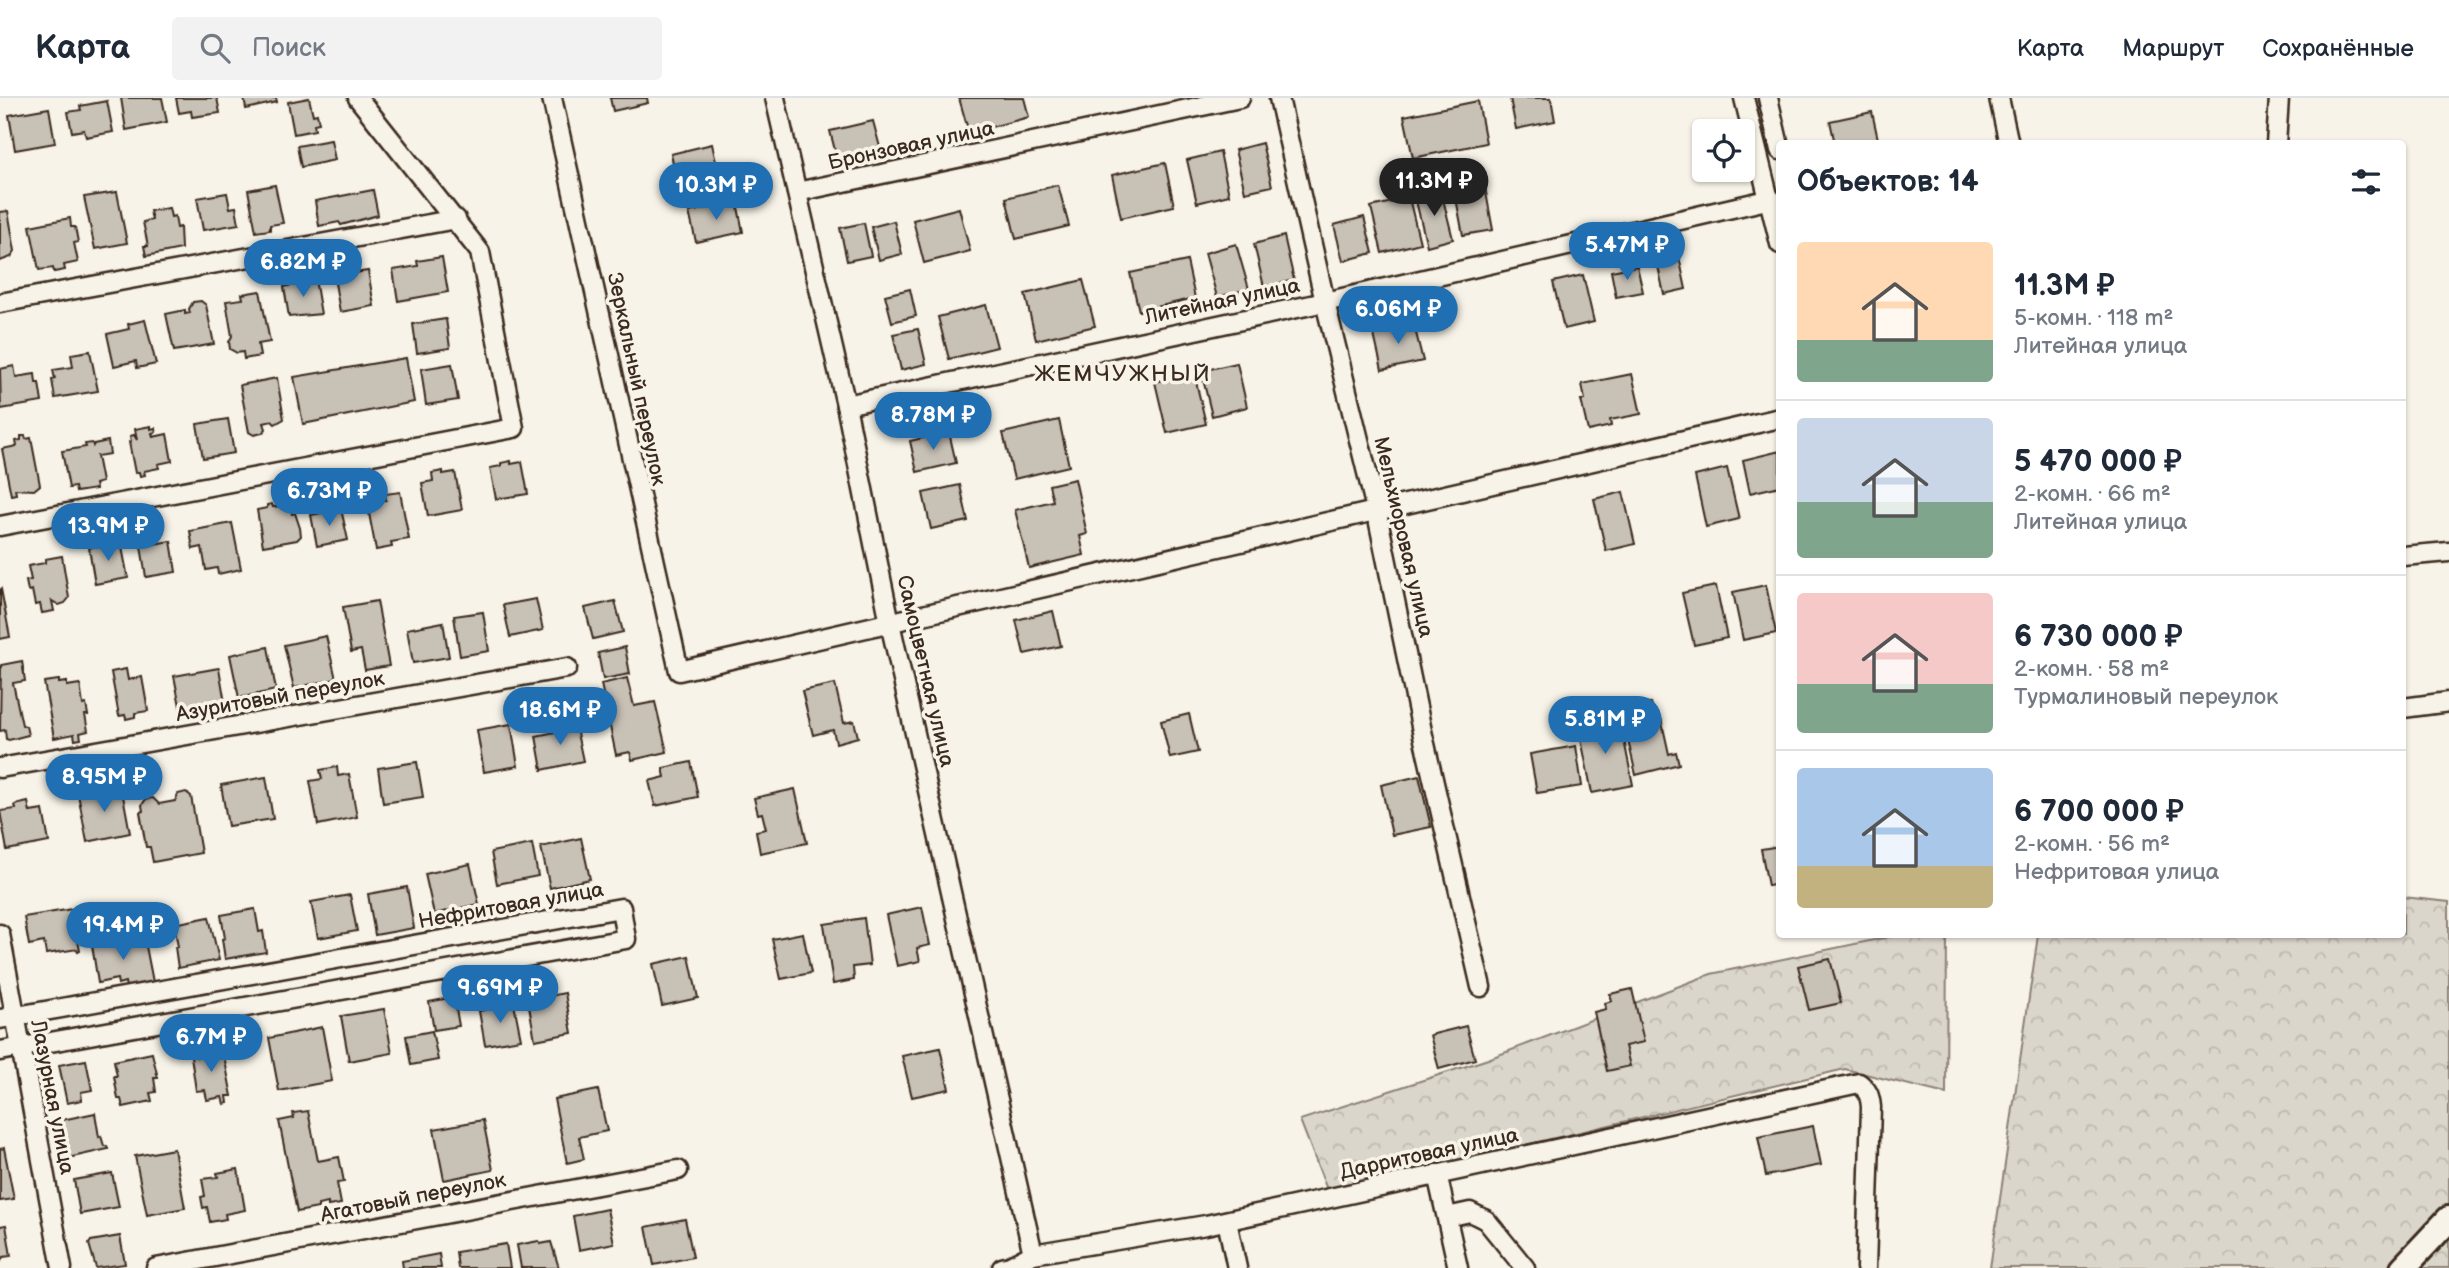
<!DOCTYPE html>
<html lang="ru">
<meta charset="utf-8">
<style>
:root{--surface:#fff;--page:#f2f2f3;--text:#1f2937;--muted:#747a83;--line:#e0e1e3;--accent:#1f6fb2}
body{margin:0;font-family:"Balsamiq Sans",sans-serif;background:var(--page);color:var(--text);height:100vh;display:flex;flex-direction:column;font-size:26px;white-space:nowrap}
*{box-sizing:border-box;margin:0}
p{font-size:23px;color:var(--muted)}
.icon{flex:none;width:38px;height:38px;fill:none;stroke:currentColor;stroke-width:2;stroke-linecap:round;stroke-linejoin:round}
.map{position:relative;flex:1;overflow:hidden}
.sheet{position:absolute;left:1776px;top:42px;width:630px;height:798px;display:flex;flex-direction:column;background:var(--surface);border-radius:7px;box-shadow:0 2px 5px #0004}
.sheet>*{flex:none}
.fabs{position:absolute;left:1692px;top:21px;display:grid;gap:14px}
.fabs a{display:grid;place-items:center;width:63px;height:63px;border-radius:7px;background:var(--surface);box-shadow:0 2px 5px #0004;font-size:35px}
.price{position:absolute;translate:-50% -60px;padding:0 16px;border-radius:24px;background:var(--accent);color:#fff;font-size:23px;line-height:46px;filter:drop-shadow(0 2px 4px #0008)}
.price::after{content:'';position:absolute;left:50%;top:42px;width:21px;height:16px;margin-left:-10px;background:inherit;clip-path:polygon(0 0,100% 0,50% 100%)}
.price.selected{background:#222;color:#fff}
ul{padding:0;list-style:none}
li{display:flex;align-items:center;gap:21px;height:175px;padding:0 21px}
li+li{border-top:2px solid var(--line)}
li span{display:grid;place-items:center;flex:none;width:196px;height:140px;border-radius:7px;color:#555}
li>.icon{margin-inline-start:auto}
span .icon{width:84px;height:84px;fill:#fffc;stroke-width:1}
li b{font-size:30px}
h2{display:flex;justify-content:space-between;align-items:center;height:84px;padding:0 21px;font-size:30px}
header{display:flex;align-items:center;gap:42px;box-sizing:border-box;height:98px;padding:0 35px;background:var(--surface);border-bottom:2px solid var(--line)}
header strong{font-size:33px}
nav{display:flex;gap:38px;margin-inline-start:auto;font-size:24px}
.search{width:490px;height:63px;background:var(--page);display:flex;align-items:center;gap:18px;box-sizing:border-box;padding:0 24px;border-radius:7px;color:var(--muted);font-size:26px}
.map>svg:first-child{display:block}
</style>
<header>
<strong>Карта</strong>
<div class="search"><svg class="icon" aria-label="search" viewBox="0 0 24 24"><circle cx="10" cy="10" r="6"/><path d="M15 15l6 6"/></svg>Поиск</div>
<nav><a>Карта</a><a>Маршрут</a><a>Сохранённые</a></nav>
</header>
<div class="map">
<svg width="2449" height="1170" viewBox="0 0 2449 1170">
<defs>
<pattern id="forest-crowns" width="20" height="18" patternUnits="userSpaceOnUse" patternTransform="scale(1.75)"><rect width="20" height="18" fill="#dbd6cb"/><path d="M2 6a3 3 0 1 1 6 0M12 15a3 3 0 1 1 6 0" fill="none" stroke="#bdb8ae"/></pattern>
</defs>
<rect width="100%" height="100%" fill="#f7f3e8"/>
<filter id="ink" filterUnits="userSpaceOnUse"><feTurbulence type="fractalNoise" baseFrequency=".0143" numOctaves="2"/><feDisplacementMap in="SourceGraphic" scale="14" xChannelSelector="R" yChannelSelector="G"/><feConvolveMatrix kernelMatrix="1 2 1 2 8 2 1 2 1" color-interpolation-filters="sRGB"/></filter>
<g filter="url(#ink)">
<g fill="url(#forest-crowns)" stroke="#8b8074" stroke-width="2">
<polygon points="2403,799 2449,804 2449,1170 1990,1170 2038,837 2403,836"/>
<polygon points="1898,837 1947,837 1946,996 1845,971 1328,1094 1300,1022 1488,961 1711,876"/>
</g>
<g fill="#c8c1b6" stroke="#3b2a1e" stroke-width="2">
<polygon points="121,0 162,0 167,24 126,32"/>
<polygon points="176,0 217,0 220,15 192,19 191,13 179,15"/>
<polygon points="244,0 276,0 277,4 246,11"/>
<polygon points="309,0 313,17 317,16 319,25 314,26 315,32 294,36 288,4"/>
<polygon points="610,0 647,0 648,5 613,13"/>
<polygon points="959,0 1024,0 1029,19 969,35"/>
<polygon points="1510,0 1551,0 1555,23 1516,31"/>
<polygon points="107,3 113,34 86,39 84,32 72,34 68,14 81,12 80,8"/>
<polygon points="1478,3 1486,45 1413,60 1404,18"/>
<polygon points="49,10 55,45 15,52 9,17"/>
<polygon points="1872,14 1879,46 1835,46 1830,23"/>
<polygon points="873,23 881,53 838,64 830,33"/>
<polygon points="331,42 335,62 301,69 297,48"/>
<polygon points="1262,45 1272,88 1245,94 1235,52"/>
<polygon points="712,46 718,73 677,83 671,56"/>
<polygon points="1220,54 1229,97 1197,105 1187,62"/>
<polygon points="1165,65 1174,108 1121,120 1112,77"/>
<polygon points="724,77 729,100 681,111 676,88"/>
<polygon points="275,87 283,125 270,127 270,132 256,134 248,92"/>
<polygon points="1058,87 1069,128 1016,141 1006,100"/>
<polygon points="1485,89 1493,132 1463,137 1455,95"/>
<polygon points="373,92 378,117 341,127 339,124 319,128 315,103"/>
<polygon points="1441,93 1453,141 1427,148 1415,99"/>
<polygon points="117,94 127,145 95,151 84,99"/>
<polygon points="227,95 230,110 236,109 239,126 203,132 197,100"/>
<polygon points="1409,100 1420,145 1382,155 1371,109"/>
<polygon points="737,104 743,134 696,144 689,114"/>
<polygon points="169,110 171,119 175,118 177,130 180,129 181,151 146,158 144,148 148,148 143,124 152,122 150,113"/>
<polygon points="959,110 970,153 924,165 913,122"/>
<polygon points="8,113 15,153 11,159 0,163 0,114"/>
<polygon points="1364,119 1373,155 1343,163 1334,127"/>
<polygon points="70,120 71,129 75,129 78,144 74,145 78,164 64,167 65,172 54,174 53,170 39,172 30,128"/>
<polygon points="894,123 902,156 879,162 871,129"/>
<polygon points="864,125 871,158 847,163 840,130"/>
<polygon points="1284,138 1294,182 1264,189 1254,146"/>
<polygon points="1236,146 1249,191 1217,199 1205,155"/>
<polygon points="1678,154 1686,191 1664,196 1656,159"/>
<polygon points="442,159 448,194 398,203 393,172 418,168 417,163"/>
<polygon points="1187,163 1195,200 1139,213 1130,175"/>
<polygon points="1637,168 1643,194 1616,199 1611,173"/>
<polygon points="354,170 354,175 368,173 374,208 340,214 334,179 348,176 347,171"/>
<polygon points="1583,177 1594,224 1564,231 1553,184"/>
<polygon points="315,181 321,216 289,219 284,189"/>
<polygon points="1083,182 1095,228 1036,242 1025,196"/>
<polygon points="910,191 916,218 892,224 885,197"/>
<polygon points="260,193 270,244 258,246 260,258 244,261 243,254 237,255 230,251 229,244 232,238 226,203 243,201 242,196"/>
<polygon points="201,203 206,207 214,246 174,253 166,216 185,212 185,216 190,215 189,211 193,204"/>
<polygon points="986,207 997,249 949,261 938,219"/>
<polygon points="446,221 450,250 417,255 413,226"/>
<polygon points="145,222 156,266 137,270 136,263 114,268 107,236 129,231 128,226"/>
<polygon points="1413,223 1423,263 1382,272 1373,232"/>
<polygon points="918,231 926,266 901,272 893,236"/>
<polygon points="90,253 98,293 55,300 52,282 55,281 53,272 73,269 71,256"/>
<polygon points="406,260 414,304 303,326 294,279"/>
<polygon points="1237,265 1247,309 1212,318 1201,273"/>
<polygon points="452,266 458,302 426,307 421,271"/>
<polygon points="14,268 16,279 35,276 36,285 39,285 42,304 1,311 0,271"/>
<polygon points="1194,275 1206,326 1167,335 1155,284"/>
<polygon points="1632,276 1641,316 1610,322 1611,328 1588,333 1581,302 1585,302 1582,286"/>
<polygon points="277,280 284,321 275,326 272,323 264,325 266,331 262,335 254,337 249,334 240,287"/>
<polygon points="228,321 234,355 203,360 197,326"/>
<polygon points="1059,322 1069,368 1014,381 1003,335"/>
<polygon points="151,328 151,331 155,330 156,334 152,335 153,339 167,336 172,363 158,366 159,370 144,373 145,377 140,378 139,374 135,375 129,344 131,343 130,338 134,337 137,342 135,331"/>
<polygon points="949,334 956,365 917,374 910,343"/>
<polygon points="21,338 25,338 26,341 31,340 40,387 34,392 15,391 16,396 11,397 2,351 17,348 16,343 21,342"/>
<polygon points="108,343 110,356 97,358 102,384 95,386 96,391 76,394 75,389 69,390 62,353 86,349 85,346 92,345 93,348 94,346"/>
<polygon points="1780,353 1780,388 1750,395 1743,362"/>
<polygon points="511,363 511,366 522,364 528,396 496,401 490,370 501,368 501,365"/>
<polygon points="1727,370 1739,421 1706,429 1695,378"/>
<polygon points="443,373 443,376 455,374 462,412 428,418 422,385 433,383 432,375"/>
<polygon points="1075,381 1087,436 1080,438 1084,457 1029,470 1015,412 1053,403 1049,387"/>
<polygon points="960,387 968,423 931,431 923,395"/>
<polygon points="400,394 409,441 391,444 392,449 376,452 367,405 386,402 385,396"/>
<polygon points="1623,394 1635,446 1606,453 1594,401"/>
<polygon points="272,406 273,409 291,406 292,416 295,415 300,430 301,438 297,442 263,448 257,412 267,410 267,407"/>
<polygon points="341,411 348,442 317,448 311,417"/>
<polygon points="232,425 241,471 218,476 217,470 206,472 202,449 193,451 190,433"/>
<polygon points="110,443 111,446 121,444 128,480 95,486 89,450"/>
<polygon points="171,443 176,474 146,479 141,448"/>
<polygon points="62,458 69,500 65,505 59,507 52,503 54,513 42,515 40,506 35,507 32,492 28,493 26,483 31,482 28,468 45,465 45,461"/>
<polygon points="1766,487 1776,535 1743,542 1733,494"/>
<polygon points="1716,488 1727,540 1694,547 1682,495"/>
<polygon points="1,491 10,539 0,541 0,492"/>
<polygon points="536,501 543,532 510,539 503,507"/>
<polygon points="377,503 389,568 365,572 361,552 351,554 343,509"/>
<polygon points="615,503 623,534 593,541 585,510"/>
<polygon points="1053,513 1061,548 1024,556 1016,522"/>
<polygon points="483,514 489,553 460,558 454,518"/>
<polygon points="443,524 449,559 413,565 407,531"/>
<polygon points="326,538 336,581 294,590 284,547"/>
<polygon points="268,549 276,592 239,600 230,557"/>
<polygon points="625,549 630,576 603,581 598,555"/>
<polygon points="22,563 25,583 13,585 22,627 26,628 28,637 9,642 6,641 5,632 0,633 1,567"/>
<polygon points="219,570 225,605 181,613 174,578"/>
<polygon points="126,571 128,582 142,579 148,613 135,615 135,619 126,621 125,617 119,618 111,574"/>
<polygon points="627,580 634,608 655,604 667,654 632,662 630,654 616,657 601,586"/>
<polygon points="59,582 59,585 67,584 67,588 80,586 83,607 86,606 88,617 85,617 88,633 80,635 81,641 75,642 74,636 54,640 44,584"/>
<polygon points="835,586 844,625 854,623 858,639 836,645 833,632 813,637 802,593"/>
<polygon points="1651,605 1655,621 1661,620 1669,656 1676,654 1679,666 1636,677 1621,612"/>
<polygon points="1189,616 1198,654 1170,660 1161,623"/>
<polygon points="1594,617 1596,633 1621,627 1633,687 1592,695 1577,621"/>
<polygon points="574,621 583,663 542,672 536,638 560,633 558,624"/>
<polygon points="511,626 518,668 484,674 477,632"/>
<polygon points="1576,648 1582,688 1537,695 1530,656"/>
<polygon points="417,664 423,699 383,705 378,670"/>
<polygon points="691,664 698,699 655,708 649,683 665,679 663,670"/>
<polygon points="337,669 338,678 349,676 357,719 318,727 310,683 322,681 320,672"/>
<polygon points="1419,678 1431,729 1392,737 1381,687"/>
<polygon points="266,679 273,721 228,728 221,687"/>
<polygon points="121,687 130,735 87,744 78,696"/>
<polygon points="795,691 807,745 760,755 756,733 766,731 762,715 758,716 754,700"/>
<polygon points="186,694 191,698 201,755 153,764 150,749 146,749 140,714 143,713 142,707 146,701 153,700 159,706 175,703 178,696"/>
<polygon points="28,704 30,714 43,712 49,744 7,752 0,713 16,711 15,707"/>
<polygon points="581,740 590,781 550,790 541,749"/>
<polygon points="532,746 538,778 497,786 491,754"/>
<polygon points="1780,748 1780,786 1768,788 1761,751"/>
<polygon points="470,766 479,806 434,816 425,776"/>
<polygon points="407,789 414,830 375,837 368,796"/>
<polygon points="350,797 357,833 318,840 311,804"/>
<polygon points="922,809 930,847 917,850 920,863 897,868 886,817"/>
<polygon points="72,811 80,853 78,854 77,851 46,856 44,844 29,847 24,819"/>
<polygon points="255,811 259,834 263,833 266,854 225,861 222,841 225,840 221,817"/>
<polygon points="209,819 219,862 178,870 175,849 178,849 174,826"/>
<polygon points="864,820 870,867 853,869 854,882 833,886 824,826"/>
<polygon points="803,835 811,875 781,881 772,841"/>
<polygon points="144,838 153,884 126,889 125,884 118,886 117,881 98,885 92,847"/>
<polygon points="689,858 698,900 662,908 653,866"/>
<polygon points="1830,861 1841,905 1809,912 1798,868"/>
<polygon points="1632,891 1644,944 1625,948 1630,968 1607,973 1594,914 1606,911 1605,905 1612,903 1610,896"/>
<polygon points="565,895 572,935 535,942 528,902"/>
<polygon points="454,899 459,928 434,932 429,904"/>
<polygon points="514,906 521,941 485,947 479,913"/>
<polygon points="384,911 392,955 349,963 341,918"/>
<polygon points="1466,928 1475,961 1439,971 1430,937"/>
<polygon points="322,929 332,983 279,993 269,940"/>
<polygon points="432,933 438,962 411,967 406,938"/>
<polygon points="196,950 197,958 201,951 207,951 212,955 223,953 232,998 227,998 228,1005 224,1006 222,999 207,1002 205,992 196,993 190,951"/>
<polygon points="940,950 949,991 912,999 902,958"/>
<polygon points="152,955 158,980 154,980 156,994 150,995 152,1003 123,1009 121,1001 118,1001 114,978 117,978 114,963"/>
<polygon points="86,962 92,992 81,994 82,1002 67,1005 59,967"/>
<polygon points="598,992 607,1033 579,1039 584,1061 567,1065 554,1001"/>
<polygon points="308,1013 318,1063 339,1059 344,1084 337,1085 341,1106 328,1108 328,1105 318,1107 318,1110 297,1114 279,1023 294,1020 293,1015"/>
<polygon points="95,1015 99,1039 101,1038 104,1048 107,1048 108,1051 68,1060 67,1048 62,1048 60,1035 64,1034 62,1022"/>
<polygon points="483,1022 493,1072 444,1082 434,1031"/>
<polygon points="1813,1028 1821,1067 1766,1078 1758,1039"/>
<polygon points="4,1050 14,1101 0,1103 0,1051"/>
<polygon points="174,1051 185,1110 147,1117 135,1058"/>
<polygon points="238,1071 245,1112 225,1116 226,1121 210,1124 207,1109 203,1110 201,1099 205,1098 202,1081 218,1079 217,1075"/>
<polygon points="112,1075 119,1109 80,1116 74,1082"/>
<polygon points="607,1111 614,1145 579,1152 573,1118"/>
<polygon points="685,1121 693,1159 654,1167 646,1129"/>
<polygon points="6,1127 11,1158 3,1159 0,1165 0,1128"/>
<polygon points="120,1138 125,1166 96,1170 89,1146 91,1143"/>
<polygon points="539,1143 540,1146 551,1144 559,1170 521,1170 517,1147"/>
<polygon points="506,1146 510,1170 458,1170 456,1154"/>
<polygon points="439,1156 441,1170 403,1170 402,1163"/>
</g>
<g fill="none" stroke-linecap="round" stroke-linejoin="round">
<defs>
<g id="street">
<polyline points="552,0 679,573 1780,320"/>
<polyline points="775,0 846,307 890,525 1033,1156"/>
<polyline points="1279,0 1325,204 1376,411 1422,633 1481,889"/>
<polyline points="1744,0 1780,146"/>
<polyline points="1768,0 1780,52"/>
<polyline points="1999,0 2009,46"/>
<polyline points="2276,46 2279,0"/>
<polyline points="797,94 1240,0"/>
<polyline points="0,205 456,121"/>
<polyline points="846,307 1325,204 1771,101"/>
<polyline points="0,428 514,330 480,154 358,0"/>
<polyline points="2403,458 2449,454"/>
<polyline points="2403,610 2449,604"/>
<polyline points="0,670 567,570"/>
<polyline points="0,836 62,1170"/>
<polyline points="0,921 621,810 626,841 0,953"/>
<polyline points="1437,1076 1458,1170"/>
<polyline points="1447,1119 1470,1114 1486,1122 1525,1170"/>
<polyline points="1227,1123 1237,1170"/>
<polyline points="156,1170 678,1072"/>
<path d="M 1002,1170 L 1010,1168 L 1033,1156 L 1206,1127 L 1859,985 C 1868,992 1870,998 1871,1009 L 1866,1170"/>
</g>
<polyline id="secondary" points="2403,1170 2449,1121"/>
</defs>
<use href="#street" stroke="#3b2a1e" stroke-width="23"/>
<use href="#secondary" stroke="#3b2a1e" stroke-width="30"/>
<use href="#street" stroke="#f7f3e8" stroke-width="18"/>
<use href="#secondary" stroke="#f7f3e8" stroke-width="24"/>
</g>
</g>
<g text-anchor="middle" stroke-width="7" stroke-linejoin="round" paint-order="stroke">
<g font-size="21" fill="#3b2a1e" stroke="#f7f3e8">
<text transform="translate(911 47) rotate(-12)" y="7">Бронзовая улица</text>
<text transform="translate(1222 203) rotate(-12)" y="7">Литейная улица</text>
<text transform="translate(637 281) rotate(78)" y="7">Зеркальный переулок</text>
<text transform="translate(1404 439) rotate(77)" y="7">Мельхиоровая улица</text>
<text transform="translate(926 573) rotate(77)" y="7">Самоцветная улица</text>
<text transform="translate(280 598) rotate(-10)" y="7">Азуритовый переулок</text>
<text transform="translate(511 807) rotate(-10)" y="7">Нефритовая улица</text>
<text transform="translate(53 999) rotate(79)" y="7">Лазурная улица</text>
<text transform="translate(1429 1055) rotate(-12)" y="7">Дарритовая улица</text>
<text transform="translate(413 1099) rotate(-11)" y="7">Агатовый переулок</text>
</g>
<g font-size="23" letter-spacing="2" fill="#3b2a1e" stroke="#f7f3e8">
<text x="1123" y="283">ЖЕМЧУЖНЫЙ</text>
</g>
</g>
</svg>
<div class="fabs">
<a><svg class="icon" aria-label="locate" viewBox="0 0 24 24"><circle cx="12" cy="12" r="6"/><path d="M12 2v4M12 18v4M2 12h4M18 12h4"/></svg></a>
</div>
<b class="price selected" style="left:1434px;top:120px">11.3M ₽</b>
<b class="price" style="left:716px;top:124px">10.3M ₽</b>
<b class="price" style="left:1627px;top:184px">5.47M ₽</b>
<b class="price" style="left:303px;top:201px">6.82M ₽</b>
<b class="price" style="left:1398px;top:248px">6.06M ₽</b>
<b class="price" style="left:933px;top:354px">8.78M ₽</b>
<b class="price" style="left:329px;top:430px">6.73M ₽</b>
<b class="price" style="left:108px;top:465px">13.9M ₽</b>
<b class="price" style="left:560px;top:649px">18.6M ₽</b>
<b class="price" style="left:1605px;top:658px">5.81M ₽</b>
<b class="price" style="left:104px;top:716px">8.95M ₽</b>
<b class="price" style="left:123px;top:864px">19.4M ₽</b>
<b class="price" style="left:500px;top:927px">9.69M ₽</b>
<b class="price" style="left:211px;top:976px">6.7M ₽</b>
<section class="sheet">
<h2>Объектов: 14<svg class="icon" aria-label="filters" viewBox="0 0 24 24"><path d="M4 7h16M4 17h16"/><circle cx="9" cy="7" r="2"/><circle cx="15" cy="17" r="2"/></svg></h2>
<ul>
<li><span style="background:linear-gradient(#ffd9b3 70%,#7fa58c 0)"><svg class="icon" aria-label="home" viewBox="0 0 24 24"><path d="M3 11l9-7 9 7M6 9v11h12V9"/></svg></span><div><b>11.3M ₽</b><p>5-комн. · 118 m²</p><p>Литейная улица</p></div></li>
<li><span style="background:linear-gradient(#c9d6e8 60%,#7fa58c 0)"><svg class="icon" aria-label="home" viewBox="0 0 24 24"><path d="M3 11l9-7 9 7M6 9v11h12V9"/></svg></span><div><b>5 470 000 ₽</b><p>2-комн. · 66 m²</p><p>Литейная улица</p></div></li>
<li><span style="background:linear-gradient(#f6c9c9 65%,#7fa58c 0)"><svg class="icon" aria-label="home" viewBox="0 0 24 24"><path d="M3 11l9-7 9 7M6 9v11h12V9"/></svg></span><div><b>6 730 000 ₽</b><p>2-комн. · 58 m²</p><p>Турмалиновый переулок</p></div></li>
<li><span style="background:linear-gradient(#a9c7e8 70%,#c2b280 0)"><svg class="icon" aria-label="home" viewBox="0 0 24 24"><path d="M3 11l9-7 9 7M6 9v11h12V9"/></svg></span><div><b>6 700 000 ₽</b><p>2-комн. · 56 m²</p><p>Нефритовая улица</p></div></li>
</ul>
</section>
</div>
